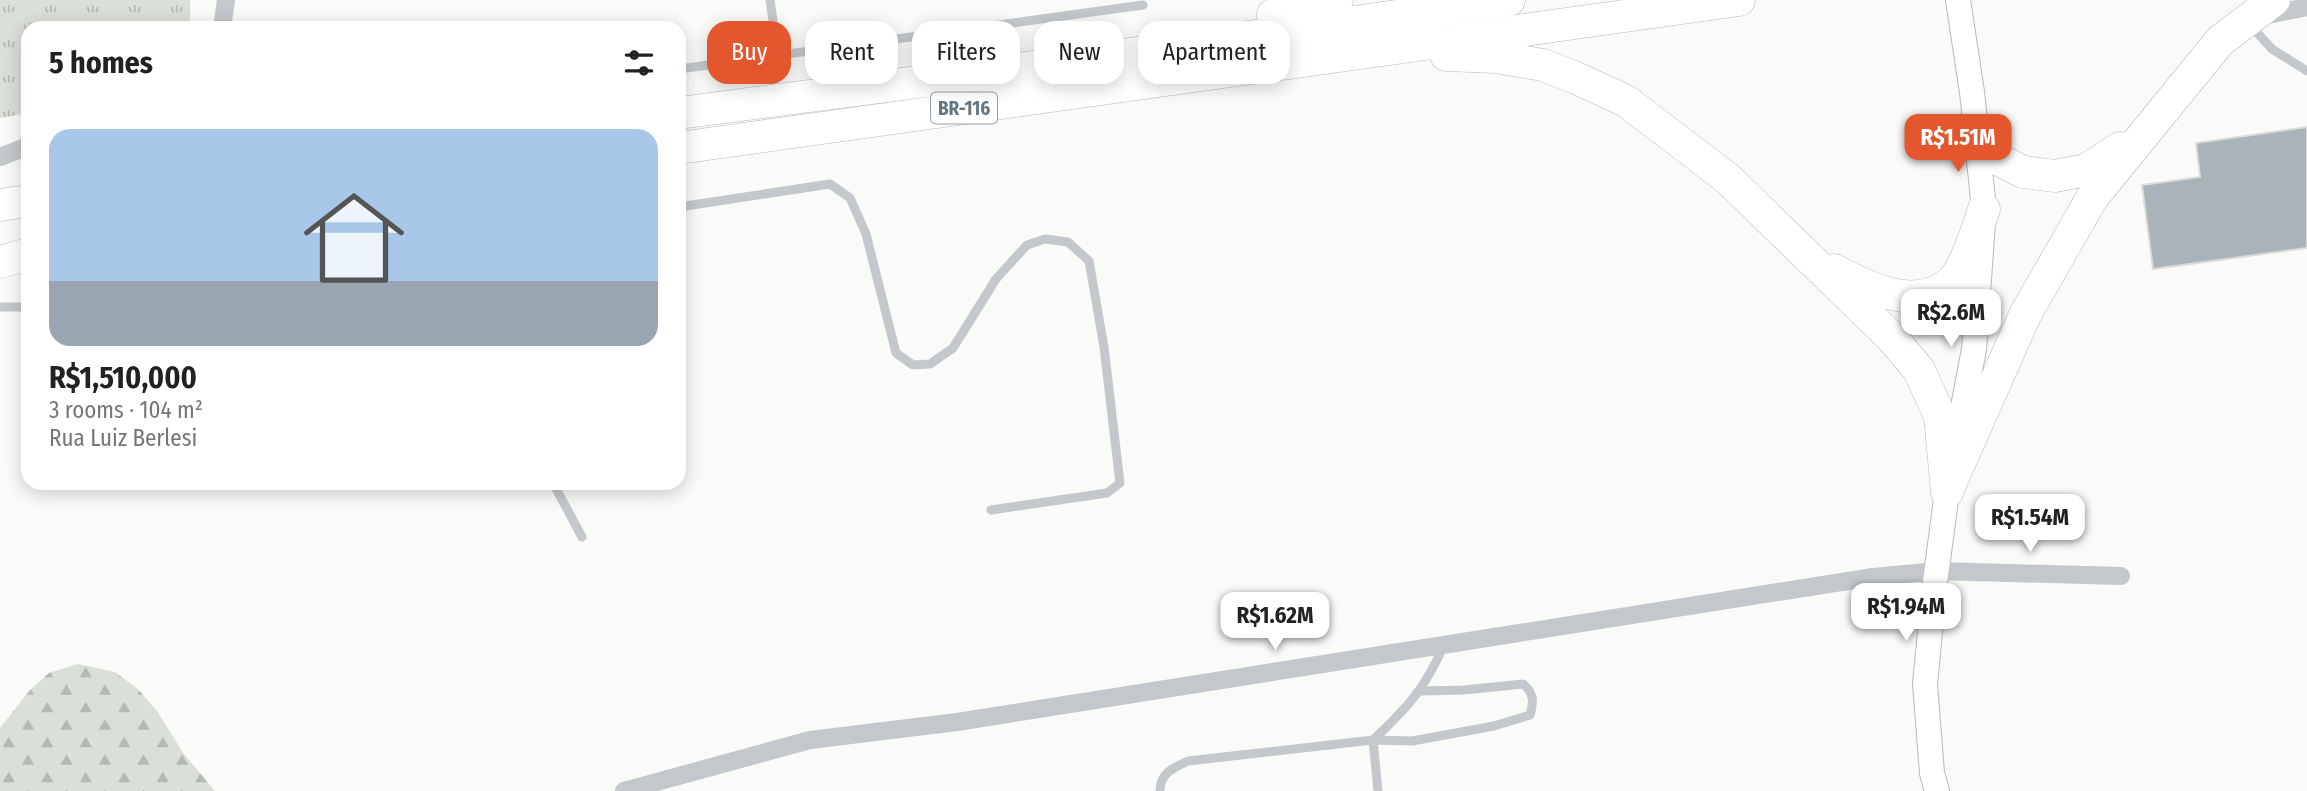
<!DOCTYPE html>
<meta charset="utf-8">
<style>
:root{--surface:#fff;--page:#f6f6f6;--text:#202124;--muted:#757577;--line:#e0e0e0;--accent:#e4572e}
body{margin:0;font-family:"Fira Sans Condensed",sans-serif;background:var(--page);color:var(--text);height:100vh;display:flex;flex-direction:column;font-size:26px;white-space:nowrap}
*{box-sizing:border-box;margin:0}
p{font-size:23px;color:var(--muted)}
.icon{flex:none;width:38px;height:38px;fill:none;stroke:currentColor;stroke-width:2;stroke-linecap:round;stroke-linejoin:round}
.map{position:relative;flex:1;overflow:hidden}
.details{position:absolute;left:21px;top:21px;width:665px;height:469px;display:flex;flex-direction:column;background:var(--surface);border-radius:21px;box-shadow:0 4px 18px #0003}
.details>*{flex:none}
.hud{position:absolute;left:707px;top:21px;width:665px;height:63px;display:flex;gap:14px}
.price{position:absolute;translate:-50% -60px;padding:0 16px;border-radius:14px;background:#fff;color:#222;font-size:23px;line-height:46px;filter:drop-shadow(0 2px 4px #0008)}
.price::after{content:'';position:absolute;left:50%;top:42px;width:21px;height:16px;margin-left:-10px;background:inherit;clip-path:polygon(0 0,100% 0,50% 100%)}
.price.active{background:var(--accent);color:#fff}
ul{padding:0;list-style:none}
li{display:grid;align-content:center;gap:14px;height:371px;padding:0 28px}
li+li{border-top:2px solid var(--line)}
li span{display:grid;place-items:center;height:217px;border-radius:21px;color:#555}
li>.icon{margin-inline-start:auto}
span .icon{width:126px;height:126px;fill:#fffc;stroke-width:1}
li b{font-size:30px}
h2{display:flex;justify-content:space-between;align-items:center;height:84px;padding:0 28px;font-size:30px}
.chip{padding:0 24px;border-radius:21px;background:var(--surface);box-shadow:0 4px 18px #0003;font-size:24px;line-height:63px}
.chip.active{background:var(--accent);color:#fff}
.map>svg:first-child{display:block}
</style>
<div class="map">
<svg width="2307" height="791" viewBox="0 0 2307 791">
<defs>
<pattern id="grass-tufts" width="24" height="20" patternUnits="userSpaceOnUse" patternTransform="scale(1.75)"><rect width="24" height="20" fill="#dadfd7"/><path d="M3 7l-1-3M5 7V3M7 7l1-3M15 17l-1-3M17 17v-4M19 17l1-3" fill="none" stroke="#b4b9b4"/></pattern>
<pattern id="forest-firs" width="22" height="20" patternUnits="userSpaceOnUse" patternTransform="scale(1.75)"><rect width="22" height="20" fill="#dadfd7"/><path d="M5 1l3.5 6h-7zM16 11l3.5 6h-7z" fill="#b4b9b4"/></pattern>
</defs>
<rect width="100%" height="100%" fill="#fafaf8"/>
<polygon fill="url(#grass-tufts)" points="0,0 190,0 190,28 28,28 28,113 0,118"/>
<polygon fill="url(#forest-firs)" points="78,664 115,672 138,689 157,711 184,754 215,791 0,791 0,728 30,690 49,673"/>
<polygon fill="#aab3b9" stroke="#dcdcda" stroke-width="2" points="2307,127 2307,248 2153,269 2142,185 2200,177 2196,143"/>
<g fill="none" stroke-linecap="round" stroke-linejoin="round">
<defs>
<polyline id="secondary" points="1937,791 1932,773 1925,684 1934,590 1947,492 1974,349 1984,209 1972,92 1958,0"/>
<g id="highway">
<polyline points="1273,15 1337,0"/>
<polyline points="1446,55 1496,57 1543,65 1576,78 1626,101 1727,178 1892,338 1919,370 1940,416 1947,492"/>
<polyline points="679,113 1095,59 1509,0"/>
<polyline points="1976,135 1996,158 2023,172 2055,176 2086,170 2120,148"/>
<polyline points="679,148 1739,0"/>
<polyline points="0,205 28,201"/>
<polyline points="0,262 28,254"/>
<path d="M 1834,270 C 1868,288 1916,312 1950,283 C 1966,270 1977,229 1984,209"/>
<polyline points="1947,491 2025,315 2092,198 2220,41 2274,0"/>
</g>
</defs>
<use href="#secondary" stroke="#b3babf" stroke-width="26"/>
<use href="#highway" stroke="#b4b9bd" stroke-width="33"/>
<g stroke="#c3c8cc" stroke-width="9">
<polyline points="770,0 778,55"/>
<polyline points="2249,24 2272,49 2307,71"/>
<polyline points="679,69 1143,5"/>
<polyline points="679,207 830,184 850,198 866,234 896,353 913,365 930,364 953,348 996,279 1027,245 1045,239 1068,242 1089,261 1104,347 1120,483 1107,493 991,510"/>
<polyline points="0,307 28,307"/>
<polyline points="553,483 582,537"/>
<path d="M 1373,740 C 1408,707 1424,690 1444,645"/>
<polyline points="1373,740 1378,791"/>
<path d="M 1160,791 C 1160,773 1173,768 1188,761 L 1373,740 L 1412,741 L 1494,726 L 1530,715 C 1534,701 1534,693 1523,684 L 1464,690 L 1421,691"/>
</g>
<g stroke="#c3c8cc" stroke-width="18">
<polyline points="2263,16 2307,7"/>
<polyline points="222,28 226,0"/>
<polyline points="0,157 28,146"/>
<polyline points="624,791 810,740 957,722 1873,577 1937,571 2121,576"/>
</g>
<use href="#secondary" stroke="#fff" stroke-width="24"/>
<use href="#highway" stroke="#fff" stroke-width="32"/>
</g>
<g text-anchor="middle" stroke-width="7" stroke-linejoin="round" paint-order="stroke">
<rect fill="#fff" stroke="#939fa8" stroke-width="2" x="931" y="92.5" width="66" height="31" rx="5"/>
<g font-size="19" font-weight="bold" fill="#657683">
<text x="964" y="115">BR-116</text>
</g>
</g>
</svg>
<b class="price active" style="left:1958px;top:174px">R$1.51M</b>
<b class="price" style="left:1951px;top:349px">R$2.6M</b>
<b class="price" style="left:2030px;top:554px">R$1.54M</b>
<b class="price" style="left:1906px;top:643px">R$1.94M</b>
<b class="price" style="left:1275px;top:652px">R$1.62M</b>
<div class="hud">
<a class="chip active">Buy</a>
<a class="chip">Rent</a>
<a class="chip">Filters</a>
<a class="chip">New</a>
<a class="chip">Apartment</a>
</div>
<section class="details">
<h2>5 homes<svg class="icon" aria-label="filters" viewBox="0 0 24 24"><path d="M4 7h16M4 17h16"/><circle cx="9" cy="7" r="2"/><circle cx="15" cy="17" r="2"/></svg></h2>
<ul>
<li><span style="background:linear-gradient(#a9c7e8 70%,#9aa5b1 0)"><svg class="icon" aria-label="home" viewBox="0 0 24 24"><path d="M3 11l9-7 9 7M6 9v11h12V9"/></svg></span><div><b>R$1,510,000</b><p>3 rooms · 104 m²</p><p>Rua Luiz Berlesi</p></div></li>
</ul>
</section>
</div>
